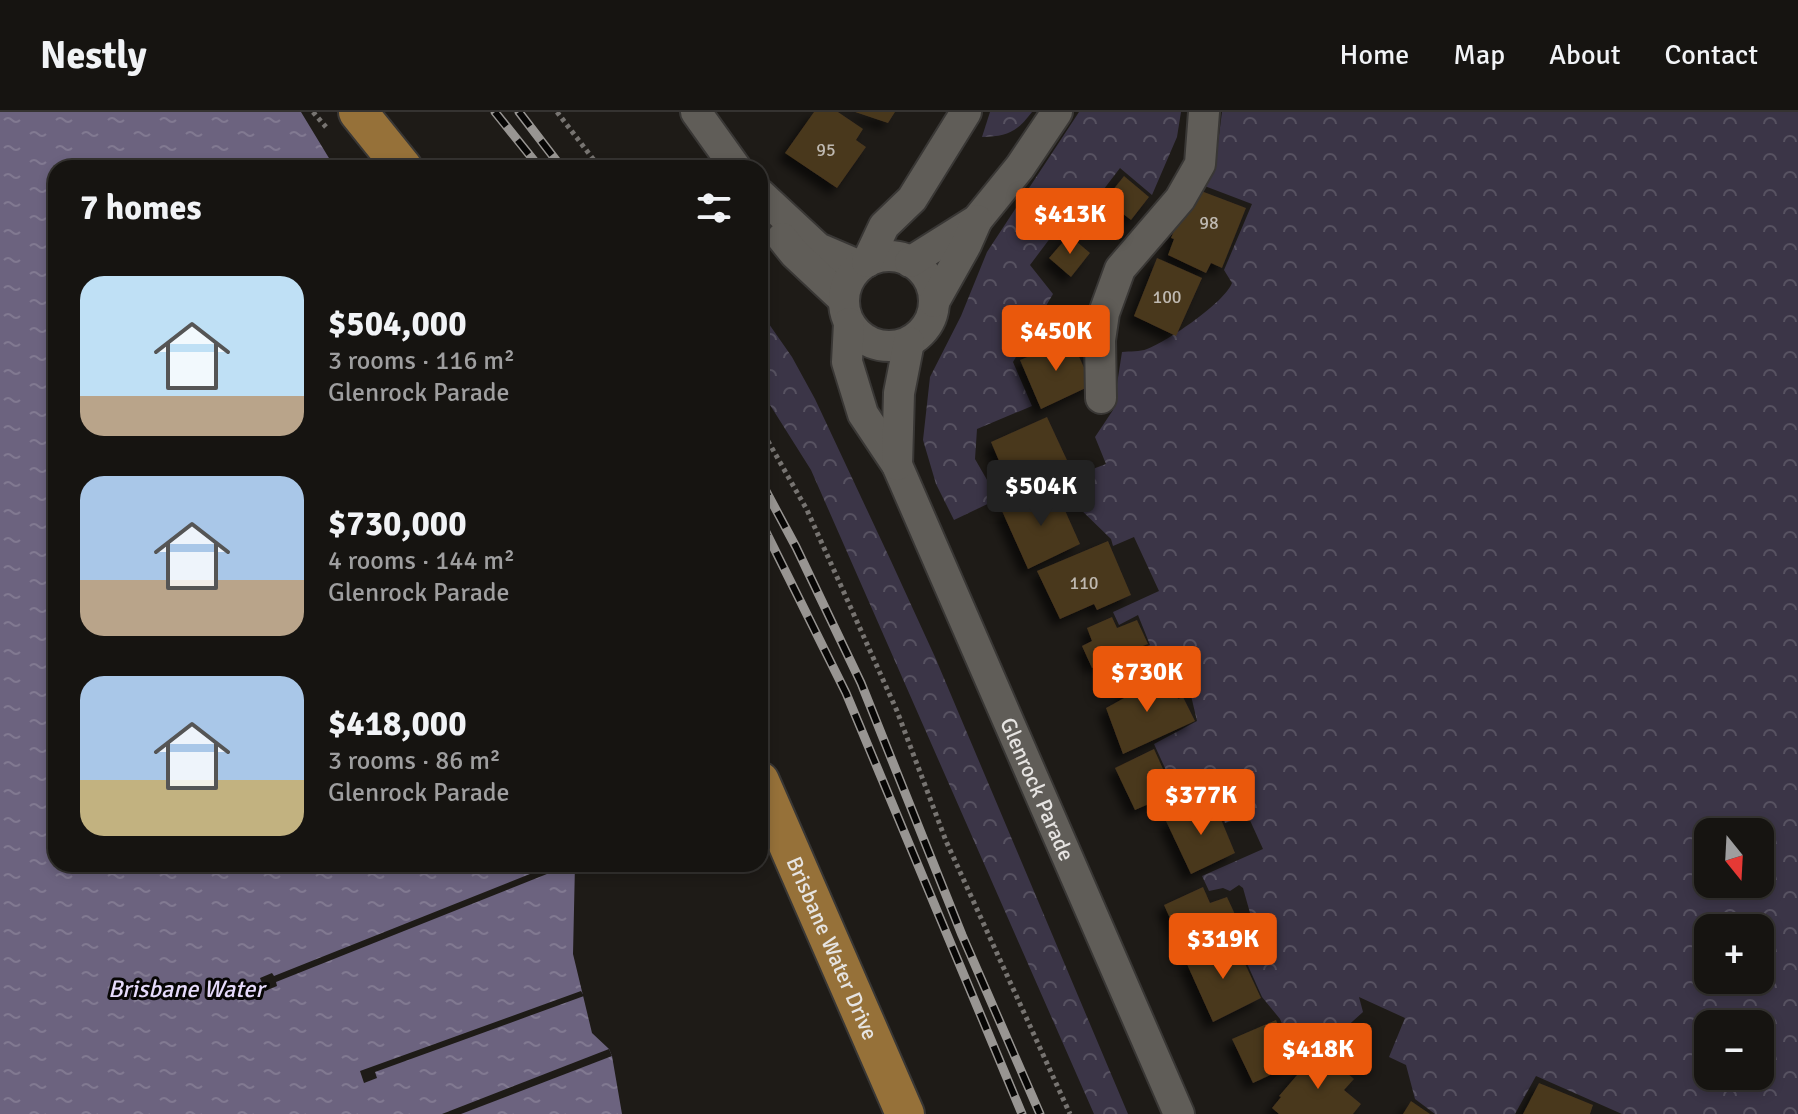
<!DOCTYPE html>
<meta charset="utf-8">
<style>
:root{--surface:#161411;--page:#1f1d1a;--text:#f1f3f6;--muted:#9e9e9f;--line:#353331;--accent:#ea580c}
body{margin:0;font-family:Signika,sans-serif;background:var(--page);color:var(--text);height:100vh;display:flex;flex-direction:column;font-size:30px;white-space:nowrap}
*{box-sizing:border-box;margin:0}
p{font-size:26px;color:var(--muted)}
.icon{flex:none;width:44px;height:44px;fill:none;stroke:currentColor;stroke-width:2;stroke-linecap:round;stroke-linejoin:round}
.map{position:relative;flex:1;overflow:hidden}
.sheet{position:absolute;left:48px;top:48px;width:720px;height:712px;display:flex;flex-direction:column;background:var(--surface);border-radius:24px;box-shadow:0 4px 12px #0003,0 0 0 2px var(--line)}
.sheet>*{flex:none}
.needle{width:52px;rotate:162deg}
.fabs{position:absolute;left:1694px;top:706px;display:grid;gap:16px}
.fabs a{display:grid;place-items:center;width:80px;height:80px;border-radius:16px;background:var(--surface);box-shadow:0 4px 12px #0003,0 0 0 2px var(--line);font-size:40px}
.price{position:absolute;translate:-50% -68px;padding:0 18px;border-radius:8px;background:var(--accent);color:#fff;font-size:26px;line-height:52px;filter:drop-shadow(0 2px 4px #0008)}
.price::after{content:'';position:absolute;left:50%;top:48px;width:24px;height:18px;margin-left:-12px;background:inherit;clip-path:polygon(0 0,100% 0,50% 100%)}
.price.active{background:#222;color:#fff}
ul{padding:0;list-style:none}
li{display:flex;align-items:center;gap:24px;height:200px;padding:0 32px}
li span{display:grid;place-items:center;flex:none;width:224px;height:160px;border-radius:24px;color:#555}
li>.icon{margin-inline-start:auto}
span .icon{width:96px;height:96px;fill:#fffc;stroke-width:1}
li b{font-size:34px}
h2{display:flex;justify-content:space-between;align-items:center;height:96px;padding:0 32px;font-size:34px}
header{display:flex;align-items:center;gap:48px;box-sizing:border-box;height:112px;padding:0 40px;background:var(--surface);border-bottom:2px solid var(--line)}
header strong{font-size:38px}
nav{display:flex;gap:44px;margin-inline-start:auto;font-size:28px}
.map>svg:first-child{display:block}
</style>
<header>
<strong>Nestly</strong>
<nav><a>Home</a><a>Map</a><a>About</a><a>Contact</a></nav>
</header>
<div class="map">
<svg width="1798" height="1002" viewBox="0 0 1798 1002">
<defs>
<pattern id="forest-crowns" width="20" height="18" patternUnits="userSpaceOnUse" patternTransform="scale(2)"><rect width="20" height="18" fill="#3b3547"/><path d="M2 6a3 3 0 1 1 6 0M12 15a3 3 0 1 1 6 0" fill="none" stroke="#575261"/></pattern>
<pattern id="water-ripples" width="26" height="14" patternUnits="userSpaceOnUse" patternTransform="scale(2)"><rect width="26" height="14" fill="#6c637f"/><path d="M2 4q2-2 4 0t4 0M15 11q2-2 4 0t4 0" fill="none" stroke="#817991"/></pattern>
<filter id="shadow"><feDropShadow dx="-7" dy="7" stdDeviation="4" flood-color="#0009"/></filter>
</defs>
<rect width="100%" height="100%" fill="#1e1b17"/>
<g fill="url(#forest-crowns)" fill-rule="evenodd">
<path d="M 990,0 L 1032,0 C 1016,21 1007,24 982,25 Z"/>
<polygon points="1079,0 1181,0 1177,25 1152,83 1120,56 1094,90 1060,113 1030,153 1053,182 1013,250 1032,294 977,317 975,347 998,387 954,408 936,372 923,328 930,265 961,204 987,140"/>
<path d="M 1222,0 L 1798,0 L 1798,1002 L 1622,1002 L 1536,964 L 1515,1002 L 1435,1002 L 1415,987 L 1406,953 L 1389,945 L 1405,906 L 1359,885 L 1363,900 L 1322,937 L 1297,948 L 1280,907 L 1262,885 L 1237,829 L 1242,810 L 1250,801 L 1243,776 L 1239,773 L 1230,779 L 1223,776 L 1209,779 L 1202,764 L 1263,737 L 1248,704 L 1225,711 L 1214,684 L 1196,691 L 1175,678 L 1154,632 L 1197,609 L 1185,558 L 1181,550 L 1151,566 L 1149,562 L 1122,573 L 1116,561 L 1135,552 L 1131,541 L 1150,533 L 1138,503 L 1119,513 L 1113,500 L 1159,479 L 1134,425 L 1113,434 L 1111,427 L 1075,392 L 1061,369 L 1106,352 L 1095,325 L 1113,298 L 1122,240 C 1130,239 1140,240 1147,237 C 1168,229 1224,191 1232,171 L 1224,158 L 1252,92 L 1202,73 L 1217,39 ZM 1708,720 L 1760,720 L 1760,772 L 1708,772 ZM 1708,816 L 1760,816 L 1760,868 L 1708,868 ZM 1708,912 L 1760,912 L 1760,964 L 1708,964 Z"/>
<polygon points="760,199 792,245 815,287 891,449 935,545 1128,1002 1094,1002 811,358 760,277"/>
</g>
<polygon fill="url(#water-ripples)" points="0,0 301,0 335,56 56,56 56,752 575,752 573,842 592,921 609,937 612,944 622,1002 0,1002"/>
<g fill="#1e1b17">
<polygon points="555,752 572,752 276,870 277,874 265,879 260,866 272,861 274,864"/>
<polygon points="581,879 584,884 375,960 377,966 364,971 360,959"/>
<polygon points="609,937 612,944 461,1002 442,1002"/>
</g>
<g fill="#49371f" filter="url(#shadow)">
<polygon points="814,0 838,0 863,17 856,28 866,35 837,76 785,41"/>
<polygon points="855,0 895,0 888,11"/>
<polygon points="1124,64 1149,85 1131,108 1105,88"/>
<polygon points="1196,77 1246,96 1222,156 1211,151 1206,161 1168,143 1174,127 1171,126 1185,92"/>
<polygon points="1069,123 1090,141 1071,165 1049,146"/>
<polygon points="1157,146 1202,166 1176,224 1134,204"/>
<polygon points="1071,227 1092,273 1041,297 1020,248"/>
<polygon points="1047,305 1072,359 1014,384 991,330"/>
<polygon points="1055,376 1080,432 1028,457 1002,399"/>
<polygon points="1108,429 1131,483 1097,498 1094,492 1060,507 1037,459"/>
<polygon points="1112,505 1117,516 1137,508 1148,532 1127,540 1132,552 1108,563 1103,550 1092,556 1082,534 1092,529 1087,516"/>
<polygon points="1148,564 1153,578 1171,570 1178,587 1183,585 1195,609 1123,642 1106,596 1126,585 1122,575"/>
<polygon points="1154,637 1174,681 1135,698 1115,656"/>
<polygon points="1213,688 1235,741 1191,762 1166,709"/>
<polygon points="1203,775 1210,791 1227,785 1239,811 1183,835 1164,793"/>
<polygon points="1234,828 1261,886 1213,910 1186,850"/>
<polygon points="1276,908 1294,952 1253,971 1232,927"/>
<polygon points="1321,939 1354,967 1344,978 1361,992 1353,1002 1279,1002 1272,996 1281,985 1279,984 1310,948 1312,949"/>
<polygon points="1539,971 1593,993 1590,1002 1523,1002"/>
<polygon points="1411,989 1430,1002 1403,1002"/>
</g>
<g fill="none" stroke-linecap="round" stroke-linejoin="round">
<defs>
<g id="minor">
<polyline points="696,0 736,56"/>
<polyline points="760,82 818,136 860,154"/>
<polyline points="782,126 794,141 843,187"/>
<circle cx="889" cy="189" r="45"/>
<polyline points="867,150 884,114 912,87 966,0"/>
<polyline points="910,150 977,108 1020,55 1057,0"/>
<polyline points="934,190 966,133 977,108"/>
<path id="s1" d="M 849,211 L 847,250 L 863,302 L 897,353 L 1179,1002"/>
<polyline points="1101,286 1100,228 1104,201 1120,157 1180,87 1200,52 1204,0"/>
<polyline points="897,353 899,281 909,230"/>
</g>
<g id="major">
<polyline points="358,0 403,56"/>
<path id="s2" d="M 760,669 L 905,1002"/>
</g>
</defs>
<use href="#minor" stroke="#393735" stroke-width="34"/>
<use href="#major" stroke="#393735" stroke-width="42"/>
<g stroke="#777471" stroke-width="5" stroke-dasharray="4 4" stroke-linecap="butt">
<polyline points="313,0 326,15"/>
<polyline points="557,0 600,56"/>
<polyline points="760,315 807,398 897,599 946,729 1070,1002"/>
</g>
<use href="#minor" stroke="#605d58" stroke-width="30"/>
<use href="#major" stroke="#967139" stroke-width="38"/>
<defs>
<g id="rail">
<polyline points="495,0 540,56"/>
<polyline points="519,0 562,56"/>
<polyline points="760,368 796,435 861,571 962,823 1040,1002"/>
<polyline points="760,408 846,581 1022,1002"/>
</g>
</defs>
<use href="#rail" stroke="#989592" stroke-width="9"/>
<use href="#rail" stroke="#070605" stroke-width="6" stroke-dasharray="18" stroke-linecap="butt"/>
</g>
<g text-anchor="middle" stroke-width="6" stroke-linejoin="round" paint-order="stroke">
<g font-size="18" fill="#bfb9b1">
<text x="826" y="44">95</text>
<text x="1209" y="117">98</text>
<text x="1167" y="191">100</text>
<text x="1084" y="477">110</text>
</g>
<g font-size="22" fill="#e6e4e2" stroke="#070605">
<text dy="8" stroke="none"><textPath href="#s1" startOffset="508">Glenrock Parade</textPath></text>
<text dy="8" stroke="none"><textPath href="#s2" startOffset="182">Brisbane Water Drive</textPath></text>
</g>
<g font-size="24" font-style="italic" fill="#e6dbfb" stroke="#070605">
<text x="186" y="885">Brisbane Water</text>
</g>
</g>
</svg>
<div class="fabs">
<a><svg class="needle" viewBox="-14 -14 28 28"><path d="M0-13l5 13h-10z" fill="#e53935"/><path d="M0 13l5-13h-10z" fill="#9e9e9f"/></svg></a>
<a>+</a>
<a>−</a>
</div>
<b class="price" style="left:1070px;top:144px">$413K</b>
<b class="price" style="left:1056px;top:261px">$450K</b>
<b class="price active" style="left:1041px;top:416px">$504K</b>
<b class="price" style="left:1147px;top:602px">$730K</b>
<b class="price" style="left:1201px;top:725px">$377K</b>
<b class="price" style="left:1223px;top:869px">$319K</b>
<b class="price" style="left:1318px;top:979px">$418K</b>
<section class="sheet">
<h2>7 homes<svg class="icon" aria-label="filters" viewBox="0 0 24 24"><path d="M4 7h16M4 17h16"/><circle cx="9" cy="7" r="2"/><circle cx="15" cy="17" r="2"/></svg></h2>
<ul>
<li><span style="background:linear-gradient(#bfe0f5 75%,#b9a48a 0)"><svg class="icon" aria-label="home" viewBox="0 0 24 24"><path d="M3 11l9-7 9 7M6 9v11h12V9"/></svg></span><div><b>$504,000</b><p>3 rooms · 116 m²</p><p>Glenrock Parade</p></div></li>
<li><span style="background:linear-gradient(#a9c7e8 65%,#b9a48a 0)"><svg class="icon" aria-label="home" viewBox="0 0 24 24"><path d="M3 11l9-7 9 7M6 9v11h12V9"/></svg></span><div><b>$730,000</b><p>4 rooms · 144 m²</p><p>Glenrock Parade</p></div></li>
<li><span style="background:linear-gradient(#a9c7e8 65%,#c2b280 0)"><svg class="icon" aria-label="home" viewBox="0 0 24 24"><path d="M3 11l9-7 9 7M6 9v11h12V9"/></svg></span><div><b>$418,000</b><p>3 rooms · 86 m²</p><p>Glenrock Parade</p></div></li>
</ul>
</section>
</div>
